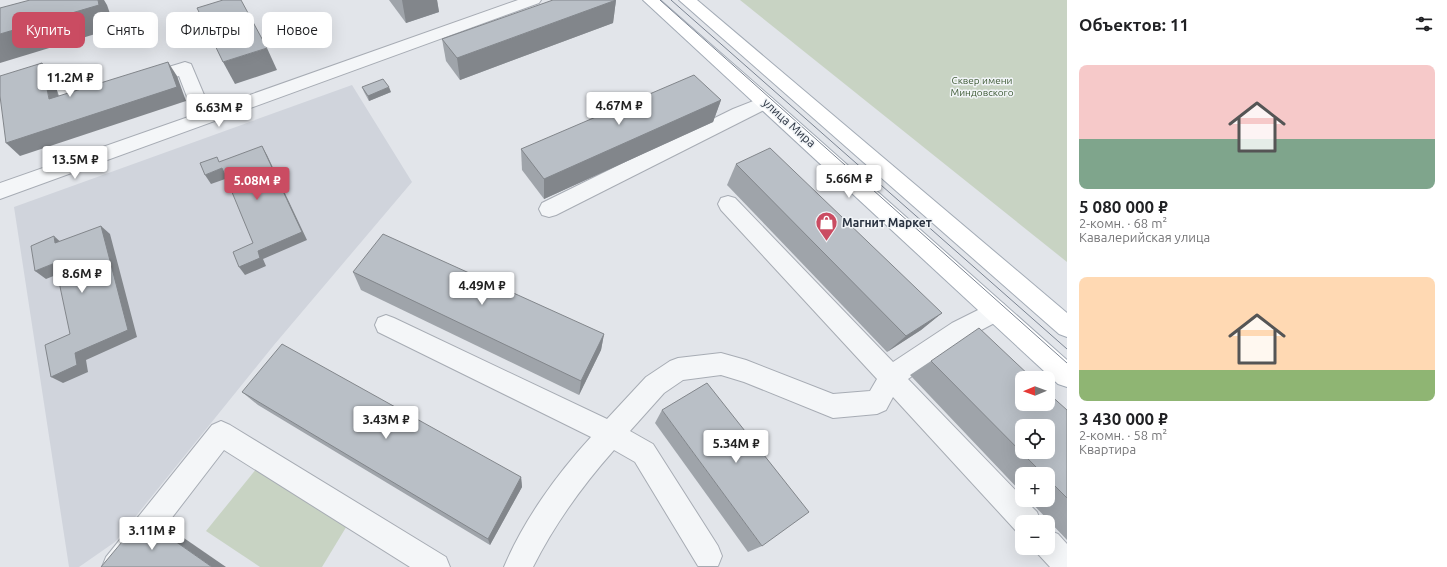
<!DOCTYPE html>
<html lang="ru">
<meta charset="utf-8">
<style>
:root{--surface:#fff;--page:#f2f2f2;--text:#202124;--muted:#757577;--accent:#ca4c62}
body{margin:0;font-family:Ubuntu,sans-serif;background:var(--page);color:var(--text);height:100vh;display:flex;flex-direction:column;font-size:15px;white-space:nowrap}
*{box-sizing:border-box;margin:0}
p{font-size:13px;color:var(--muted)}
.icon{flex:none;width:22px;height:22px;fill:none;stroke:currentColor;stroke-width:2;stroke-linecap:round;stroke-linejoin:round}
.map{position:relative;flex:1;overflow:hidden}
.panel{display:flex;flex-direction:column;background:var(--surface);width:380px}
.panel>*{flex:none}
.banner{position:absolute;left:12px;top:12px;width:380px;height:36px;display:flex;gap:8px}
.needle{width:26px;rotate:269deg}
.fabs{position:absolute;left:1015px;top:371px;display:grid;gap:8px}
.fabs a{display:grid;place-items:center;width:40px;height:40px;border-radius:8px;background:var(--surface);box-shadow:0 4px 16px #0002;font-size:20px}
.price{position:absolute;translate:-50% -34px;padding:0 9px;border-radius:4px;background:#fff;color:#222;font-size:13px;line-height:26px;filter:drop-shadow(0 1px 2px #0008)}
.price::after{content:'';position:absolute;left:50%;top:24px;width:12px;height:9px;margin-left:-6px;background:inherit;clip-path:polygon(0 0,100% 0,50% 100%)}
.price.active{background:var(--accent);color:#fff}
ul{padding:0;list-style:none}
li{display:grid;align-content:center;gap:8px;height:212px;padding:0 12px}
li span{display:grid;place-items:center;height:124px;border-radius:8px;color:#555}
li>.icon{margin-inline-start:auto}
span .icon{width:72px;height:72px;fill:#fffc;stroke-width:1}
li b{font-size:17px}
h2{display:flex;justify-content:space-between;align-items:center;height:48px;padding:0 12px;font-size:17px}
.pill{padding:0 14px;border-radius:8px;background:var(--surface);box-shadow:0 4px 16px #0002;font-size:14px;line-height:36px}
.pill.active{background:var(--accent);color:#fff}
main{display:flex;flex:1;min-height:0}
.map>svg:first-child{display:block}
</style>
<main>
<div class="map">
<svg width="1067" height="567" viewBox="0 0 1067 567">
<rect width="100%" height="100%" fill="#e2e5ea"/>
<polygon fill="#d0d4dc" points="352,85 412,182 274,345 115,542 79,567 69,567 14,207"/>
<g fill="#c8d3c3">
<polygon points="740,0 1067,0 1067,262"/>
<polygon points="257,468 348,524 322,567 260,567 206,531"/>
</g>
<g fill="none" stroke-linecap="round" stroke-linejoin="round">
<defs>
<g id="minor">
<polygon points="518,0 541,0 539,3 0,199 0,183 194,115 179,76 145,86 139,84 136,80 139,76 185,62 191,64 210,109"/>
<polygon points="58,65 64,67 76,95 89,91 95,93 98,97 95,101 70,109 64,107 52,79 31,85 25,83 22,79 25,75"/>
<polygon points="766,96 772,98 775,102 772,106 556,215 549,217 542,215 539,209 542,203 733,109"/>
<path d="M 728,196 L 735,198 L 893,362 L 952,323 L 996,301 L 1004,304 L 1007,311 L 1004,318 L 968,337 L 908,379 L 1022,497 L 1022,500 L 1025,500 L 1037,512 L 1041,522 L 1022,522 L 1022,534 L 1017,532 L 893,397 L 886,410 L 877,414 L 833,418 L 744,382 L 721,375 L 683,380 L 664,393 L 630,431 L 653,444 L 718,546 L 722,556 L 718,566 L 698,566 L 635,462 L 614,450 C 583,485 554,525 533,567 L 504,567 C 523,521 557,474 591,437 L 378,332 L 375,325 L 378,318 L 386,315 L 394,318 L 607,419 L 646,377 L 670,361 L 678,358 L 721,353 L 746,360 L 833,394 L 870,391 L 877,379 L 721,210 L 718,204 L 721,198 Z"/>
<polygon points="221,421 230,425 446,557 450,567 410,567 224,450 134,567 102,567 106,557 212,425"/>
<polygon points="1048,530 1058,534 1067,544 1067,567 1050,567 1038,554 1036,548 1048,548"/>
</g>
<g id="major">
<polygon points="643,0 660,0 772,98 1067,360 1067,387 1058,384"/>
<polygon points="679,0 697,0 1067,313 1067,337 1059,334"/>
</g>
</defs>
<use href="#minor" stroke="#a7acb4" stroke-width="2"/>
<use href="#major" stroke="#a2aab5" stroke-width="2"/>
<use href="#minor" fill="#f4f6f8" fill-rule="evenodd"/>
<use href="#major" fill="#fff" fill-rule="evenodd"/>
<g stroke="#7c8593" stroke-width="1">
<polyline points="660,0 1067,363"/>
<polyline points="671,0 1067,349"/>
</g>
</g>
<g fill="#9fa4aa">
<polygon points="389,0 437,0 439,12 406,23"/>
<polygon points="616,0 613,23 460,80 446,61 442,39"/>
<polygon points="362,87 391,92 369,101 364,92"/>
<polygon points="721,100 713,122 544,199 522,170 521,149"/>
<polygon points="736,164 942,313 921,330 887,352 727,185"/>
<polygon points="353,272 604,334 601,350 579,395 361,290"/>
<polygon points="931,361 1067,410 1067,540 1029,500 1048,500 1048,474 1022,474 1022,493 910,375"/>
<polygon points="242,392 521,477 522,487 490,545 258,405"/>
<polygon points="662,410 762,546 748,552 655,423"/>
</g>
<g fill="#82868b">
<polygon points="98,0 104,0 107,5 115,28 0,63 0,34"/>
<polygon points="402,0 437,0 439,12 406,23"/>
<polygon points="616,0 613,23 460,80 457,58"/>
<polygon points="267,48 277,70 235,84 223,62"/>
<polygon points="168,62 177,76 186,101 20,156 6,143"/>
<polygon points="42,63 54,77 62,113 49,99"/>
<polygon points="389,87 391,92 369,101 368,96"/>
<polygon points="721,100 713,122 544,199 544,179"/>
<polygon points="262,146 267,155 307,240 263,259 266,266 245,275 239,267 258,251"/>
<polygon points="222,168 228,178 211,184 205,175"/>
<polygon points="101,226 110,234 137,337 86,360 88,372 63,383 51,377 75,353"/>
<polygon points="54,236 64,245 55,243"/>
<polygon points="55,263 66,271 46,279 35,271"/>
<polygon points="942,313 921,330 887,352 906,336"/>
<polygon points="604,334 601,350 579,395 581,381"/>
<polygon points="521,477 522,487 490,545 488,539"/>
<polygon points="142,518 165,525 226,567 212,567"/>
</g>
<g fill="#b9bfc6" stroke="#82868b" fill-rule="evenodd">
<polygon points="30,0 98,0 99,5 0,34 0,8"/>
<polygon points="223,0 241,0 267,48 223,62 197,8"/>
<polygon points="553,0 616,0 457,58 442,39"/>
<polygon points="168,62 177,87 6,143 0,96 0,76 42,63 49,99"/>
<polygon points="694,75 721,100 544,179 521,149"/>
<polygon points="383,79 389,87 368,96 362,87"/>
<polygon points="262,146 302,232 258,251 260,258 239,267 233,252 253,243 222,168 205,175 200,163 217,157 219,162"/>
<polygon points="770,148 942,313 906,336 736,164"/>
<polygon points="101,226 128,330 75,353 77,365 51,377 45,345 70,334 55,263 35,271 31,246 54,236 55,243"/>
<polygon points="383,234 604,334 581,381 353,272"/>
<path d="M 979,328 L 1032,378 L 1022,378 L 1022,404 L 1048,404 L 1048,393 L 1067,410 L 1067,498 L 1048,479 L 1048,474 L 1043,474 L 931,361 ZM 1022,426 L 1048,426 L 1048,452 L 1022,452 Z"/>
<polygon points="282,344 521,477 488,539 242,392"/>
<polygon points="707,383 809,512 762,546 662,410"/>
<polygon points="142,518 212,567 101,567"/>
</g>
<defs>
<symbol id="shop-pin" viewBox="-11 -11 22 30"><path d="M0 17L-7.5 6A9.5 9.5 0 1 1 7.5 6Z" fill="#ca4c62" stroke="#f1f4f7"/><path d="M-5-2.5h2.3a2.7 3.5 0 0 1 5.4 0H5L5.5 6h-11ZM-1.5-2.5h3a1.5 2.3 0 0 0-3 0Z" fill="#fff"/></symbol>
</defs>
<g fill-rule="evenodd">
<use href="#shop-pin" x="814" y="210" width="25" height="34"/>
</g>
<g text-anchor="middle" stroke-width="3" stroke-linejoin="round" paint-order="stroke">
<g font-size="10" fill="#405c38" stroke="#f1f4f7">
<text x="982" y="84">Сквер имени<tspan x="982" dy="12">Миндовского</tspan></text>
</g>
<g font-size="12" fill="#2a3341" stroke="#f1f4f7">
<text transform="translate(789 123) rotate(42)" y="4">улица Мира</text>
</g>
<g font-size="12" font-weight="bold" fill="#2a3341" stroke="#f1f4f7" text-anchor="start">
<text x="842" y="227">Магнит Маркет</text>
</g>
</g>
</svg>
<div class="fabs">
<a><svg class="needle" viewBox="-14 -14 28 28"><path d="M0-13l5 13h-10z" fill="#e53935"/><path d="M0 13l5-13h-10z" fill="#757577"/></svg></a>
<a><svg class="icon" aria-label="locate" viewBox="0 0 24 24"><circle cx="12" cy="12" r="6"/><path d="M12 2v4M12 18v4M2 12h4M18 12h4"/></svg></a>
<a>+</a>
<a>−</a>
</div>
<b class="price" style="left:70px;top:98px">11.2M ₽</b>
<b class="price" style="left:619px;top:126px">4.67M ₽</b>
<b class="price" style="left:219px;top:128px">6.63M ₽</b>
<b class="price" style="left:75px;top:180px">13.5M ₽</b>
<b class="price" style="left:849px;top:199px">5.66M ₽</b>
<b class="price active" style="left:257px;top:201px">5.08M ₽</b>
<b class="price" style="left:82px;top:294px">8.6M ₽</b>
<b class="price" style="left:482px;top:306px">4.49M ₽</b>
<b class="price" style="left:386px;top:440px">3.43M ₽</b>
<b class="price" style="left:736px;top:464px">5.34M ₽</b>
<b class="price" style="left:152px;top:551px">3.11M ₽</b>
<div class="banner">
<a class="pill active">Купить</a>
<a class="pill">Снять</a>
<a class="pill">Фильтры</a>
<a class="pill">Новое</a>
</div>
</div>
<section class="panel">
<h2>Объектов: 11<svg class="icon" aria-label="filters" viewBox="0 0 24 24"><path d="M4 7h16M4 17h16"/><circle cx="9" cy="7" r="2"/><circle cx="15" cy="17" r="2"/></svg></h2>
<ul>
<li><span style="background:linear-gradient(#f6c9c9 60%,#7fa58c 0)"><svg class="icon" aria-label="home" viewBox="0 0 24 24"><path d="M3 11l9-7 9 7M6 9v11h12V9"/></svg></span><div><b>5 080 000 ₽</b><p>2-комн. · 68 m²</p><p>Кавалерийская улица</p></div></li>
<li><span style="background:linear-gradient(#ffd9b3 75%,#8fb573 0)"><svg class="icon" aria-label="home" viewBox="0 0 24 24"><path d="M3 11l9-7 9 7M6 9v11h12V9"/></svg></span><div><b>3 430 000 ₽</b><p>2-комн. · 58 m²</p><p>Квартира</p></div></li>
</ul>
</section>
</main>
